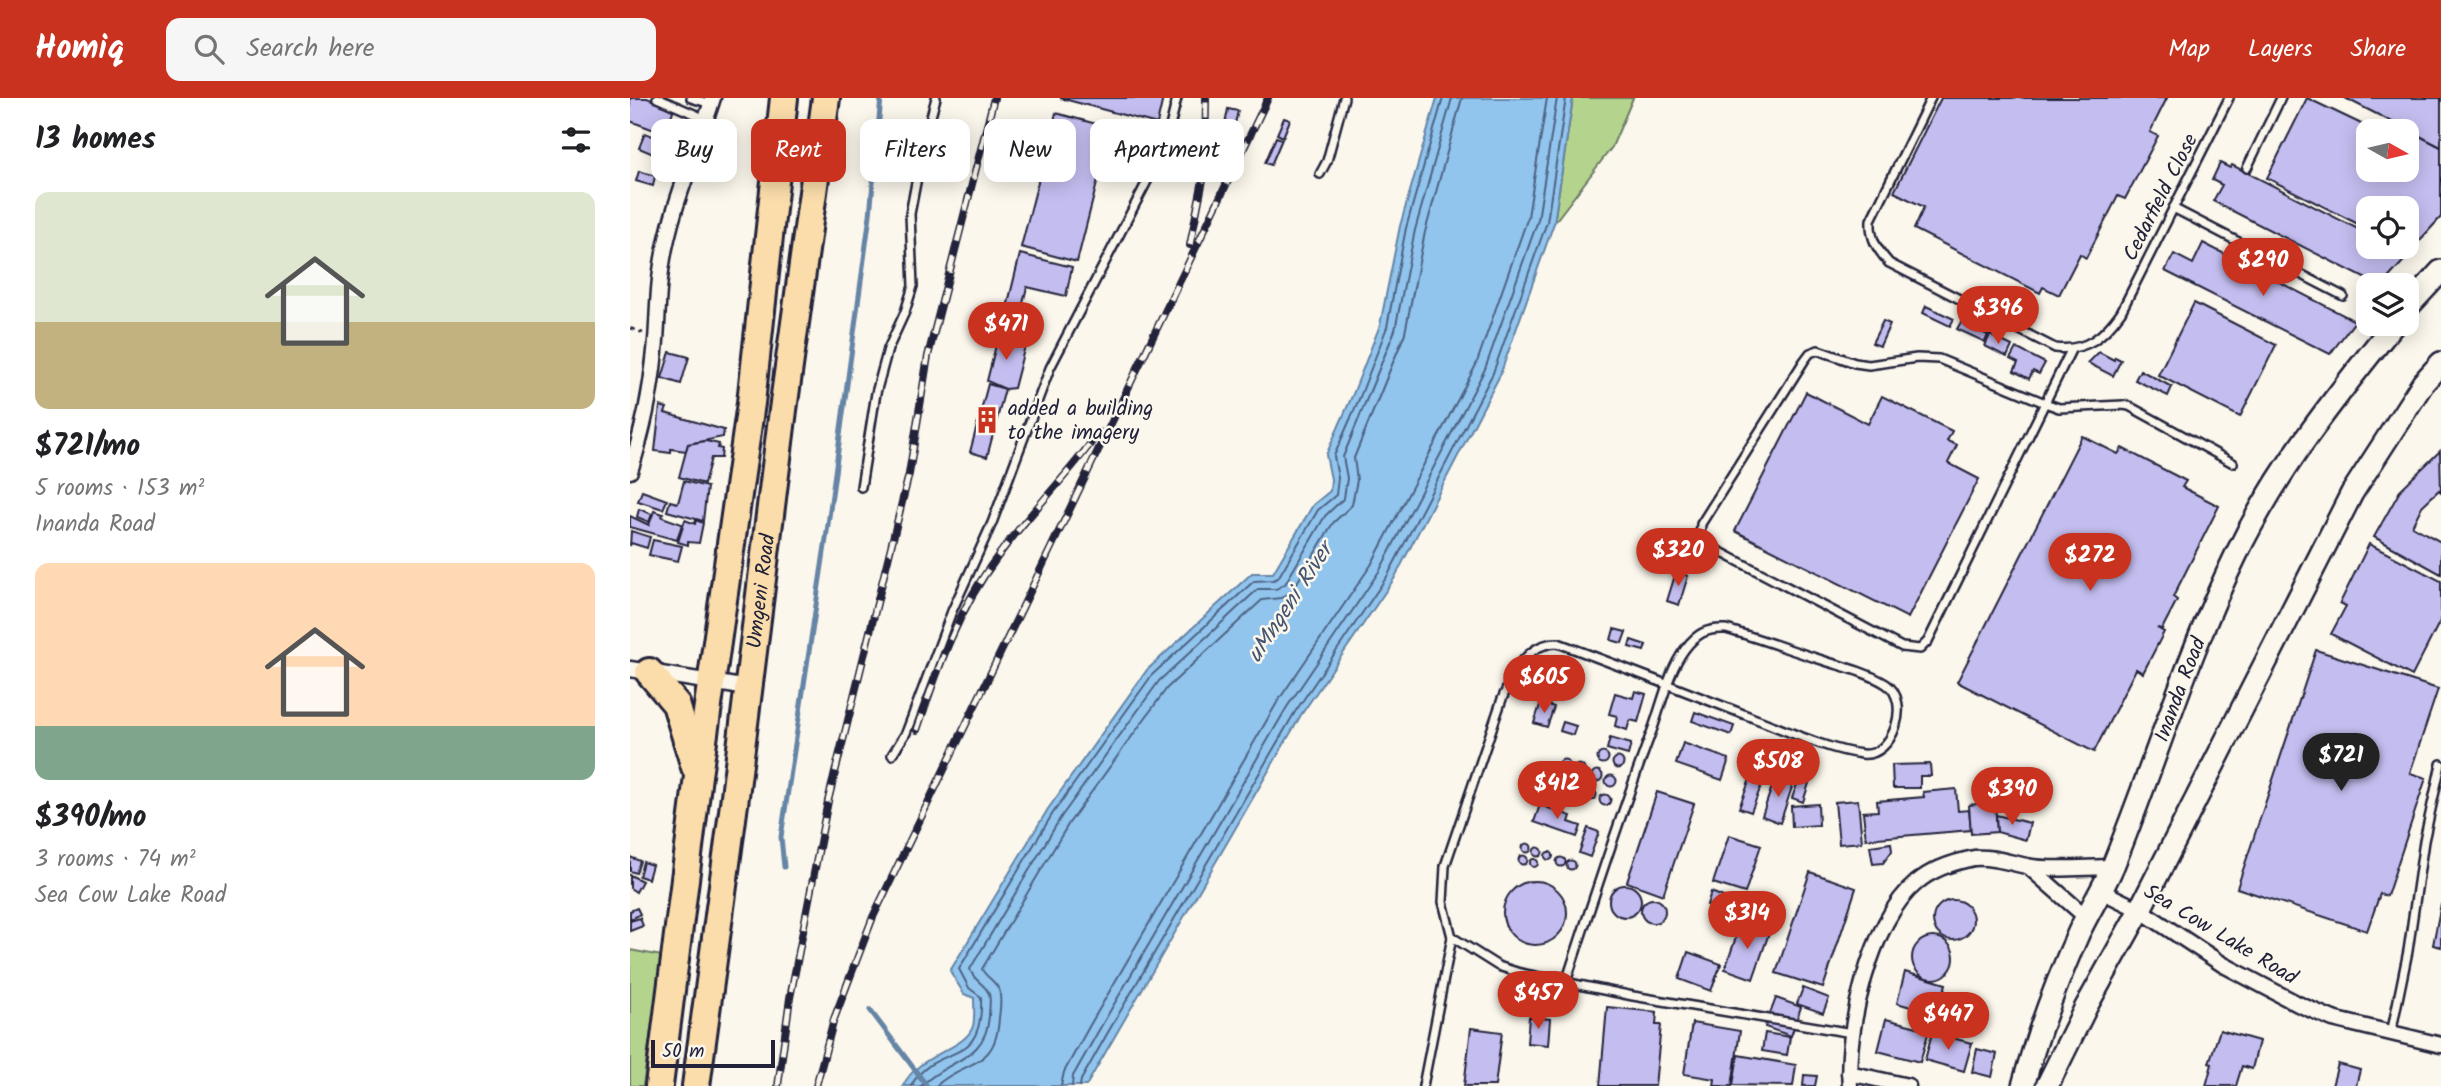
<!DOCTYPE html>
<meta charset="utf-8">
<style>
:root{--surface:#fff;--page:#f6f6f6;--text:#202124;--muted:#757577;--accent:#c8321e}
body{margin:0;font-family:Kalam,sans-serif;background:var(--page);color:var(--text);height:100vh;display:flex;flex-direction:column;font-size:26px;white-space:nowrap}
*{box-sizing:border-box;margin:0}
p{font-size:23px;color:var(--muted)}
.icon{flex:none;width:38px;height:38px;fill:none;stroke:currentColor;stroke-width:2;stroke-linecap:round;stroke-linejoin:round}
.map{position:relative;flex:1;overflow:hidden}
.details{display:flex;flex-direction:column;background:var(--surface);width:630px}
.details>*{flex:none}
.banner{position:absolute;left:21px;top:21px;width:665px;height:63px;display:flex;gap:14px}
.needle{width:46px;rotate:98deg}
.controls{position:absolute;left:1726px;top:21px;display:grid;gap:14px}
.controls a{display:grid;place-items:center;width:63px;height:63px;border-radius:14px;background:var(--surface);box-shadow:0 4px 18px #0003;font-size:35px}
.scale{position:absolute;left:21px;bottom:18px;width:124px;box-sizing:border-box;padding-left:7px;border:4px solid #22223b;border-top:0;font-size:19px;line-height:24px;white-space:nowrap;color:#22223b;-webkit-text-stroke:5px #fbf7ec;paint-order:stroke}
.price{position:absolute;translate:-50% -60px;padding:0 16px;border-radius:24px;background:var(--accent);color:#fff;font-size:23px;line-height:46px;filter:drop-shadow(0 2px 4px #0008)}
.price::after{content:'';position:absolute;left:50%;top:42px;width:21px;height:16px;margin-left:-10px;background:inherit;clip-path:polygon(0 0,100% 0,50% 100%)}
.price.selected{background:#222;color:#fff}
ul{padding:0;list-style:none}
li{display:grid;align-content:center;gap:14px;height:371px;padding:0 35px}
li span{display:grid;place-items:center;height:217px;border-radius:14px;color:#555}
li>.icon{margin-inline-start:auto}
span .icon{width:126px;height:126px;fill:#fffc;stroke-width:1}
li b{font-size:30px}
h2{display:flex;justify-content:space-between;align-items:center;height:84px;padding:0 35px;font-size:30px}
.tag{padding:0 24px;border-radius:14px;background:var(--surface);box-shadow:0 4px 18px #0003;font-size:24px;line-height:63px}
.tag.selected{background:var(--accent);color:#fff}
header{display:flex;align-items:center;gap:42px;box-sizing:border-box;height:98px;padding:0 35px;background:var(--accent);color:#fff}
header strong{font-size:33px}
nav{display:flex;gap:38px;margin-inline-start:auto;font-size:24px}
.search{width:490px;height:63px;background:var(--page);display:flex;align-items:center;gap:18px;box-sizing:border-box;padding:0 24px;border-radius:14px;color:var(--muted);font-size:26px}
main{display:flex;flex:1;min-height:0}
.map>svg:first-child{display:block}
</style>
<header>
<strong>Homiq</strong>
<div class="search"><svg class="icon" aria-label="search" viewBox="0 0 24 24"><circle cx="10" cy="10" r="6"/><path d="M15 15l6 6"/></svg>Search here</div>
<nav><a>Map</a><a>Layers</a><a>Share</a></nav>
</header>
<main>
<section class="details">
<h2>13 homes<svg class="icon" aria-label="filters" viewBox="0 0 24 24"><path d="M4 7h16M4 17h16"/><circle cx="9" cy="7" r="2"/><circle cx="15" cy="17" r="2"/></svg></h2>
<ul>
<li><span style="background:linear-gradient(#dfe7d0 60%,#c2b280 0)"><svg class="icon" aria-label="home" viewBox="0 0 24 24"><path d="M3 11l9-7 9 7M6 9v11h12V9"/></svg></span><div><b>$721/mo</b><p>5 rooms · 153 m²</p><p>Inanda Road</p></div></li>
<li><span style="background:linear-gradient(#ffd9b3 75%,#7fa58c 0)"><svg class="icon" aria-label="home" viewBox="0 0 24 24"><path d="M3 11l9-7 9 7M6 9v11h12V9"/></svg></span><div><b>$390/mo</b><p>3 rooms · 74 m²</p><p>Sea Cow Lake Road</p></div></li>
</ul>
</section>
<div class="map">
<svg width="1811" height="988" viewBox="0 0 1811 988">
<rect width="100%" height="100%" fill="#fbf7ec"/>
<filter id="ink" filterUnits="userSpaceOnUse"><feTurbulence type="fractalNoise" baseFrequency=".0143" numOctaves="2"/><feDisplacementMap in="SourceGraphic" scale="14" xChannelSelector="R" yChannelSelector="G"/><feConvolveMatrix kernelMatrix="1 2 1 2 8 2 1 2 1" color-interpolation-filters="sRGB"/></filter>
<g filter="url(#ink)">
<g fill="#b4d48e" stroke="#6b7b64" stroke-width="2">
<polygon points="943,0 1003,0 982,49 924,125"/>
<polygon points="0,852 32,858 13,988 0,988"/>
</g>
<path fill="#91c5ee" stroke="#6584a6" stroke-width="2" d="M 807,0 L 943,0 L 924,125 L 870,277 L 764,481 L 671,617 L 456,988 L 273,988 C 288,955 336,952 343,928 C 345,920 344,909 344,900 L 334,896 L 320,873 L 418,711 L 517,572 L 622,475 L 643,475 L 683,407 L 700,393 L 701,381 L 696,357 L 723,296 L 750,227 L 770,128 Z"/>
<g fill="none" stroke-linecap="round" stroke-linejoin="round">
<g stroke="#4e6383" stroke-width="2">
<path d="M 281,988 C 306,942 354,974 351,899 L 339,890 L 329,871 L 423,715 L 522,577 L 624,483 L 643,482 L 648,480 L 688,412 L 706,397 L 708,380 L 704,358 L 730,299 L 757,229 L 776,130 L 813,0"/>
<path d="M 291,988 C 318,961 356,963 359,918 C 359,911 361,902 359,896 C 355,885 343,883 340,871 L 431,719 L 529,583 L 628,491 L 646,491 L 655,486 L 695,418 L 714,400 L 717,380 L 713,359 L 765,232 L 785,132 L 822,0"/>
<path d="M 306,988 C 334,961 366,973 369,920 C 370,911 372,901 369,892 C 365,882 355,879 352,871 L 439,725 L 537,590 L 632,502 L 651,500 L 662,493 L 703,425 L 722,407 L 727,382 L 724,360 L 775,235 L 795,134 L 832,0"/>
<polyline points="431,988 434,974 460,927 648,603 741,467 846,267 898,119 917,0"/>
<polyline points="442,988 443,978 469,932 657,609 750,472 855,271 908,122 927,0"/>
<polyline points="450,988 451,982 477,936 665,614 758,477 863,275 917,124 936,0"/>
</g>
<g stroke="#6584a6" stroke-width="5">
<polyline points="154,769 151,739 196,441 240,117 251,0"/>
<polyline points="240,912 297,988"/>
</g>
</g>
<g fill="#c4bef0" stroke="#22223b" stroke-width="2">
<polygon points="0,0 17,0 44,10 35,36 0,23"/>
<polygon points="430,0 533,0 527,26"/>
<polygon points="1311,0 1537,0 1520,34 1528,38 1495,101 1488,98 1456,160 1450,156 1429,197 1413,189 1410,195 1284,131 1294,109 1264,94"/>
<polygon points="1677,0 1746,33 1738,33 1738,72 1776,72 1776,46 1782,34 1811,49 1811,119 1780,153 1772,149 1776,149 1776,110 1738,110 1738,131 1637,80"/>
<polygon points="1715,0 1811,0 1811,49 1782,34"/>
<polygon points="598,11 608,13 603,34 594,32"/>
<polygon points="426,15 481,30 447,164 391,149"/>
<polygon points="654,20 660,22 653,39 647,36"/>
<polygon points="15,35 41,45 35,61 9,50"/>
<polygon points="646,39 652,41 641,67 635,65"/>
<polygon points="1590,65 1600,70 1602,67 1738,136 1738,149 1763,149 1779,157 1752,187 1748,187 1583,103 1592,87 1582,82"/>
<polygon points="9,73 25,78 23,88 6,83"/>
<polygon points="1573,145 1725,223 1700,256 1535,173 1544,156 1563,166"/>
<polygon points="390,156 442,169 436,198 397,189 385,238 371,234"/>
<polygon points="1564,205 1646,247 1610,319 1528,277"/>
<polygon points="1296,208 1324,221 1320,228 1293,215"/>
<polygon points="1253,223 1260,226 1250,248 1242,245"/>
<polygon points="1331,224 1358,237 1355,244 1327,231"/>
<polygon points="369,235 396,244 384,290 375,291 357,283"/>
<polygon points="1360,237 1382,248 1377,259 1355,248"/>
<polygon points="1386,250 1415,265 1409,276 1403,273 1399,281 1384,273 1388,265 1380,261"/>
<polygon points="40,254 59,259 51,286 32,280"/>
<polygon points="1469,254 1484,262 1485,259 1491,262 1483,278 1458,265"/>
<polygon points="1510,272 1542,289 1538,298 1505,282"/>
<polygon points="358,286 375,291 357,359 340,354"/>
<polygon points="1176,294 1238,326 1252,298 1322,333 1317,343 1327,347 1318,365 1349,381 1278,520 1105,433"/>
<polygon points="30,308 37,310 35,315 94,332 93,339 58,346 56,353 41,351 41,355 25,353"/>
<polygon points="1452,338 1488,356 1492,350 1556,383 1552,389 1589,408 1543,499 1547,502 1532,531 1527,530 1534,534 1513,575 1506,571 1464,654 1327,584"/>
<polygon points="76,343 89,346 88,350 92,351 91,360 81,360 74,386 49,379 58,346"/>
<polygon points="1810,353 1811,394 1809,392 1792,408 1782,428 1811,444 1811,476 1744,439 1771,391"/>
<polygon points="54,383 77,389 73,423 37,413 40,403 48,405"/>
<polygon points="12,393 37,402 33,411 8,403"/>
<polygon points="9,411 22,416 19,424 7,419"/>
<polygon points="24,413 33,416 32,419 52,426 47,442 0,429 0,418 19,427"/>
<polygon points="55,422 65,426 66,422 73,425 69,445 58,444 58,447 48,444"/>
<polygon points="1,433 20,439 17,450 1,445 0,448"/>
<polygon points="23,442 52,448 48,463 19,457"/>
<polygon points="1739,446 1811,483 1811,521 1782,578 1701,536 1716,508 1710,505"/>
<polygon points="1046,474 1058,478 1049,507 1037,503"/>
<polygon points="984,531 996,534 992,545 981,542"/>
<polygon points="1001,542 1016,547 1014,553 999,549"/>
<polygon points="1686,552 1808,591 1780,675 1796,680 1757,798 1750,796 1737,833 1607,790"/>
<polygon points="1005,593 1016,596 1008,624 1000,622 997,632 985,628 987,618 979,616 985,595 1003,600"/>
<polygon points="911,604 924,609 917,629 904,625"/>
<polygon points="1065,614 1104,628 1101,637 1062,623"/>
<polygon points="933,624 946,628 943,637 930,633"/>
<polygon points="980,640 1001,646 998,657 977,651"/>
<polygon points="1134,642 1187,661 1180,680 1127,661"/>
<polygon points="1053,645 1099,661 1092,682 1046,666"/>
<circle cx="973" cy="660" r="5.5"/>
<circle cx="988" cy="665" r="5.5"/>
<circle cx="934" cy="667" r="5.5"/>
<polygon points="1300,666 1301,678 1290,678 1290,690 1263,690 1262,667"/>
<circle cx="949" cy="672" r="5.5"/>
<polygon points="1125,668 1137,673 1121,714 1109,710"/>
<circle cx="967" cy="678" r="5.5"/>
<polygon points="1146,677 1164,683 1150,725 1132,718"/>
<circle cx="981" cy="683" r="5.5"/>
<circle cx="927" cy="685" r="5.5"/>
<polygon points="1169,681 1179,685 1173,704 1162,700"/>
<circle cx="942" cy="691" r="5.5"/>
<polygon points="1326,691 1328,713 1339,712 1341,732 1236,741 1233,714 1248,713 1247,703 1294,699 1293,694"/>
<circle cx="961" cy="697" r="5.5"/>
<polygon points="1027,694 1064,706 1033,797 997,784"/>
<circle cx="975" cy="702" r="5.5"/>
<polygon points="1228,702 1232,744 1209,746 1205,704"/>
<polygon points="1365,704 1367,734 1341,736 1339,707"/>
<polygon points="1188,706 1189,727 1162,729 1161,708"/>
<polygon points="910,707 941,718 939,724 951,728 947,739 904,724"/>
<polygon points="1366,717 1400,725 1396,742 1367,734"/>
<polygon points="958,730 969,734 960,759 949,755"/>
<polygon points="1099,737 1131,747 1115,795 1083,785"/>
<polygon points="1261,745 1262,753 1253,765 1243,766 1240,748"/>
<circle cx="897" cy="750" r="4.5"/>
<circle cx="908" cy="754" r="4.5"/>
<circle cx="919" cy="758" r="4"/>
<circle cx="893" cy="762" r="4.5"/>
<polygon points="0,759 10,763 6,775 0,773"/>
<circle cx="931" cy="764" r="4.5"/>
<circle cx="904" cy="765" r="4"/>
<circle cx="941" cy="767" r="4.5"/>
<polygon points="13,764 22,767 18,781 9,778"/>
<polygon points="1180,774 1226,790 1193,890 1146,875"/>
<polygon points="0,777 12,783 6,794 0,790"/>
<circle cx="905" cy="815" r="32"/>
<circle cx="995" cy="803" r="16"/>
<polygon points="1081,794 1096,800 1091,812 1077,807"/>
<circle cx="1023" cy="813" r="12"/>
<circle cx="1323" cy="822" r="20"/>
<polygon points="1811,806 1811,849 1803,847"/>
<polygon points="7,810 10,816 0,822 0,813"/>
<polygon points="10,820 13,828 0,833 0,823"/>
<polygon points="1111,825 1139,835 1123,881 1095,871"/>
<circle cx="1303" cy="860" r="21"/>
<polygon points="1058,854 1091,866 1081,893 1049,881"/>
<polygon points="1275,874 1316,886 1308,917 1267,905"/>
<polygon points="1173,890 1199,900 1193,915 1167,906"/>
<polygon points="1146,900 1171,909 1161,938 1135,929"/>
<polygon points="977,909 1027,914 1026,927 1031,927 1025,988 970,988"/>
<polygon points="899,919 920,921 918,947 897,945"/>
<polygon points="1256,921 1299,932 1290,964 1248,953"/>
<polygon points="1062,925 1110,933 1102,988 1084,988 1085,981 1054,976"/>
<polygon points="841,930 872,934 865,988 834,988"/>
<polygon points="1590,932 1629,943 1622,971 1612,968 1606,988 1576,988 1582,966 1579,965"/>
<polygon points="1135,935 1160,939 1157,957 1132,953"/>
<polygon points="1302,935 1342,945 1334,973 1295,962"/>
<polygon points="1347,951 1367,956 1362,979 1342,974"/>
<polygon points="1108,957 1166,967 1163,988 1103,987"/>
<polygon points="1708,966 1730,972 1726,988 1702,988"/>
<polygon points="1174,977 1187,978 1185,988 1173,988"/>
</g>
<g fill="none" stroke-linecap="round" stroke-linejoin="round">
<defs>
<g id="lane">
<polyline points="27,0 76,21"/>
<polyline points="61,0 81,6"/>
<path d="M 1301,0 L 1241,122 C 1240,141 1247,151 1259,165 L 1425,250 C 1456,254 1474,238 1491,214 L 1599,0"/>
<polyline points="1617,70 1651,0"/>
<polyline points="690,76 697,63 714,0"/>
<polyline points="1543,110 1713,198"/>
<polyline points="1441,252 1298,543 1290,551 1272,549 1081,449 1070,438 1071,426 1174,263 1180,255 1188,252 1225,265 1239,267 1287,260 1309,261 1415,305 1429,310 1493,307 1499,308 1603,365"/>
<polyline points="231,389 246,295 258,251 275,214 283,188 280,116 293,48 306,0"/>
<polyline points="262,657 276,635 322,513 362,425 420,270 524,70 538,37 547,0"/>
<polyline points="822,839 868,868 890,875 1003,898 1222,935"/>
<polyline points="1761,936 1778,853 1794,743 1811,666"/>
<path d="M 793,988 L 822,839 L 813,804 L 815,768 L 872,601 C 884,575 896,545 928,545 C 993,569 1057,594 1121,619 C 1153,631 1198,652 1232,656 C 1263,660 1282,603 1256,586 C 1237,574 1213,569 1192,562 C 1160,552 1128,540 1096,531 C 1077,530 1067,535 1055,551 C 1039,572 1032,605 1023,630 C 991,714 964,799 936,884"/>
</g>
<g id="street">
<path d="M 0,373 C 13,334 21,294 25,253 C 28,227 27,200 31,173 C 39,113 65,57 83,0"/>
<polyline points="0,571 118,590"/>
<polyline points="1399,769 1456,819"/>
<polyline points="1471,793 1510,812 1592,866 1668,906 1703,921 1811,947"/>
<polyline points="1219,975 1278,988"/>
<path d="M 1220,988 C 1215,932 1241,822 1286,785 C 1302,771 1324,764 1344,760 C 1362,758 1380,765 1397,768 C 1421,773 1457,769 1482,769"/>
</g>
<g id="secondary">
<polyline points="1776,211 1811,173"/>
<path id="s1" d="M 1393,988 C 1407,936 1427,883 1449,834 C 1460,811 1473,791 1483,768 C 1525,665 1557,557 1606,457 C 1647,372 1705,299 1764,226"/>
<polyline points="1417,988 1456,909 1506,819 1722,395 1793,285 1811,265"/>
</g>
<g id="highway">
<polyline points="19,574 46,606 65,669"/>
<polyline points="29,988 68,678 121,305 154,0"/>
<path id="s2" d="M 66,988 L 104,706 L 153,312 L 196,0"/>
</g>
</defs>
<use href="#lane" stroke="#22223b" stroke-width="12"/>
<use href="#street" stroke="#22223b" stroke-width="19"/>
<use href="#secondary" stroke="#22223b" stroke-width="26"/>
<use href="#highway" stroke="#22223b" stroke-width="32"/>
<polyline stroke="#22223b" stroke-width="2.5" stroke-dasharray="5 5" stroke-linecap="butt" points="0,230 13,235"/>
<use href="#lane" stroke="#fbf7ec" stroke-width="7"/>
<use href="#street" stroke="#fbf7ec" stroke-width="14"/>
<use href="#secondary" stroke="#fbf7ec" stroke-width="21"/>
<use href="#highway" stroke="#fbddab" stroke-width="26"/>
<defs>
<g id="rail">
<polyline points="560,147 575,72 576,0"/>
<path d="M 287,632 C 308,570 328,511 368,458 C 399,415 438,378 469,334"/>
<polyline points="148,988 160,900 198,703 279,376 298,258 364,0"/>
<polyline points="186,988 204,921 243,819 638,0"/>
</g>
</defs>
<use href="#rail" stroke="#22223b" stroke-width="8"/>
<use href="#rail" stroke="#fbf7ec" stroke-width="5" stroke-dasharray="16" stroke-linecap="butt"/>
</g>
</g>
<defs>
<symbol id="building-bare" viewBox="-9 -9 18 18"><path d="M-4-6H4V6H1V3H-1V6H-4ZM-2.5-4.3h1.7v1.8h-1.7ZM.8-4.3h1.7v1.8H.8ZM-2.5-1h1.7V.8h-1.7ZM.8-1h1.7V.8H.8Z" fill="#c8321e" stroke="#fbf7ec" stroke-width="2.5" paint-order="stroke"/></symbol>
</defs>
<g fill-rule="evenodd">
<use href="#building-bare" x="338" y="303" width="38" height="38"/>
</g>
<g text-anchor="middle" stroke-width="5" stroke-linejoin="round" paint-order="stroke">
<g font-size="21" fill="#22223b" stroke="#fbf7ec">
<text transform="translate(1530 99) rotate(-63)" y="7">Cedarfield Close</text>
<text dy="7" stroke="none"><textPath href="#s2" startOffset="499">Umgeni Road</textPath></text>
<text dy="7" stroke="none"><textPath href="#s1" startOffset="427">Inanda Road</textPath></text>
<text transform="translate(1591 836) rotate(31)" y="7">Sea Cow Lake Road</text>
</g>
<g font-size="21" fill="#22223b" stroke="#fbf7ec" text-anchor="start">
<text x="378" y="317">added a building<tspan x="378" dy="24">to the imagery</tspan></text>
</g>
<g font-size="23" font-style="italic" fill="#435371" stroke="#fbf7ec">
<text transform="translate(659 504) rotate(-57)" y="8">uMngeni River</text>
</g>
</g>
</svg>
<div class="controls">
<a><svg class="needle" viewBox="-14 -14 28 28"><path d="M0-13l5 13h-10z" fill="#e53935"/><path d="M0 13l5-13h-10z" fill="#757577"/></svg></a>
<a><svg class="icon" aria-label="locate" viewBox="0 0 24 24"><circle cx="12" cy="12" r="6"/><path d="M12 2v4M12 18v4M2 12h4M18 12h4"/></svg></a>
<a><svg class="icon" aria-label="layers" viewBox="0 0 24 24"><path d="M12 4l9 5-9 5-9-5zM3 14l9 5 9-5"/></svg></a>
</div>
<div class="scale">50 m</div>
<b class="price" style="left:1633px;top:200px">$290</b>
<b class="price" style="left:1368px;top:248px">$396</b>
<b class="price" style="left:376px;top:264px">$471</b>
<b class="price" style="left:1048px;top:490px">$320</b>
<b class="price" style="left:1460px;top:495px">$272</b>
<b class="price" style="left:914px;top:617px">$605</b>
<b class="price selected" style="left:1711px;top:695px">$721</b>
<b class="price" style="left:1148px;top:701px">$508</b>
<b class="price" style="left:927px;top:723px">$412</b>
<b class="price" style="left:1382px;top:729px">$390</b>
<b class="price" style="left:1117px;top:853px">$314</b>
<b class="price" style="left:908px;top:933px">$457</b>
<b class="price" style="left:1318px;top:954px">$447</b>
<div class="banner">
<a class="tag">Buy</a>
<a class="tag selected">Rent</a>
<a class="tag">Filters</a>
<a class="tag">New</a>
<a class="tag">Apartment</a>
</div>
</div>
</main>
